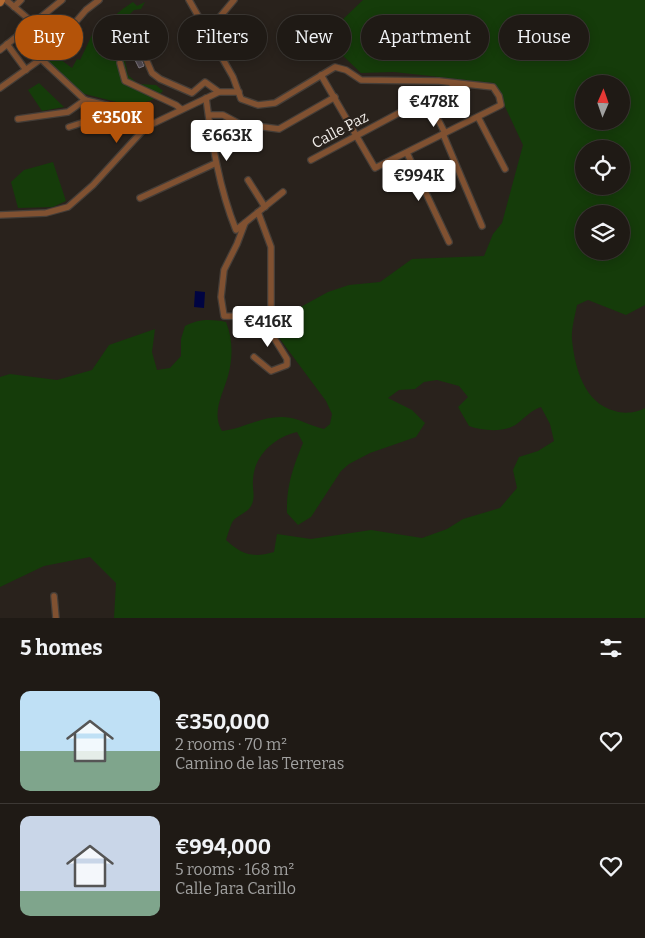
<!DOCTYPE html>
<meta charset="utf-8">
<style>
:root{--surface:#1f1a15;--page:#27231e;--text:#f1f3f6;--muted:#a1a1a0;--line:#3c3834;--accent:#b45309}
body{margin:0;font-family:Bitter,serif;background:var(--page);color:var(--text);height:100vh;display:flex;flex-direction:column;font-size:19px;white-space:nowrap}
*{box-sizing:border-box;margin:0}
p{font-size:16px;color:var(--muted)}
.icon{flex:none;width:28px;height:28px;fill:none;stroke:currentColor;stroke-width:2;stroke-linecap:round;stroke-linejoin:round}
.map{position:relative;height:618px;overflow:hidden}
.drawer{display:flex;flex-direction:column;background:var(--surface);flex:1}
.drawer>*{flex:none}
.top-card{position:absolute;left:15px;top:15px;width:615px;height:45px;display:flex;gap:10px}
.needle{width:32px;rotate:2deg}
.tools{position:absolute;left:575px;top:75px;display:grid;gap:10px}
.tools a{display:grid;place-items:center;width:55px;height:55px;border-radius:50%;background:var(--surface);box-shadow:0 2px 12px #0003,0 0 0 1px var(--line);font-size:25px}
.price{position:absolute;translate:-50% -42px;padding:0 11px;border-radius:5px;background:#fff;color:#222;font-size:16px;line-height:32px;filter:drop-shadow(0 1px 2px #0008)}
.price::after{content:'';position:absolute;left:50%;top:30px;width:15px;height:11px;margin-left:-8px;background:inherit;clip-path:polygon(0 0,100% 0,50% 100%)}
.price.on{background:var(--accent);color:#fff}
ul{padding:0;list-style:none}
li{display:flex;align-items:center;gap:15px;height:125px;padding:0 20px}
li+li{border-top:1px solid var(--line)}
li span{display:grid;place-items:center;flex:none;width:140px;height:100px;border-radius:10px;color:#555}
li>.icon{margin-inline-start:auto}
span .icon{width:60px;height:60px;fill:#fffc;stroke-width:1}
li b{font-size:21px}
h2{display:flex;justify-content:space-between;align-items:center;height:60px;padding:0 20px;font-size:21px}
.pill{padding:0 18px;border-radius:22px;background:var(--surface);box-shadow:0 2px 12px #0003,0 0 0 1px var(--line);font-size:18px;line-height:45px}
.pill.on{background:var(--accent);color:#fff}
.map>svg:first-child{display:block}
</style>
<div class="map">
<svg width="645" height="618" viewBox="0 0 645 618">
<rect width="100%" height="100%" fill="#29221c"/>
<g fill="#153c0a" fill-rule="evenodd">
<path d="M 363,0 L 645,0 L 645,305 L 626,315 L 588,300 L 577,305 C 575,316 571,329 572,340 C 575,368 584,403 615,411 C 623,414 637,413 645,408 L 645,618 L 114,618 L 116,583 L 90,557 L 44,566 L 0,587 L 0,377 L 10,374 L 57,380 L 92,370 L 109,345 L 155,329 L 152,352 L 157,370 L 170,368 L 181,356 L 181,339 L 185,326 C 199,319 210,319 226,322 C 233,339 233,358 228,376 C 223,394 211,413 222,431 C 243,429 261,416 283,417 C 298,417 309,426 324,429 L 330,424 L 332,414 L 326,401 L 274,331 L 275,321 L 328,292 L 349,285 L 380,282 L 412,259 L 484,256 L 493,234 L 502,223 L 523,145 L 494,83 L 394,72 L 361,73 L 340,53 L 339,23 ZM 584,84 L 621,84 L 621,121 L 584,121 ZM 584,149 L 621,149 L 621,186 L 584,186 ZM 584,214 L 621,214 L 621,251 L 584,251 ZM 437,380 L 459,386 L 468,397 L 458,407 L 469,426 C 483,431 506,433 518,423 C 527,416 530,411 541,407 L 550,424 L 554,441 L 538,451 L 519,457 L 513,470 L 517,488 L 500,508 L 463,519 L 447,529 L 422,538 L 371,530 L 311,539 L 277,534 L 274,552 C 253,558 242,555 226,540 C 228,534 230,526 233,521 C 238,515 247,513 251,506 C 256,497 252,489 253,480 C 254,455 275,437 297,432 L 303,443 C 293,467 286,487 287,513 L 298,525 L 311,517 L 341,471 L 349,464 L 370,453 L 416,437 L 425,423 L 412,410 L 388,398 L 399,390 L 415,389 L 424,382 Z"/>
<path d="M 133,2 L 137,6 L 145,2 L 141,9 L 134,10 L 127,17 L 120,38 L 128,75 L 138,84 L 156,85 L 163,91 C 151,103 147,102 131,104 L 132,106 L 81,93 L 45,58 L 52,53 L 72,68 L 77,59 L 80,60 L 93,33 L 103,44 L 108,41 C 109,17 114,15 133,2 Z"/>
<polygon points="132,37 141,41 144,46 129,53 128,41"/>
<polygon points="39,83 64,107 42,111 28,90"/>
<polygon points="53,162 66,201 53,207 18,208 11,182 24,170"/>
</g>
<polygon fill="#000442" points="195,291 205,292 204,308 194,307"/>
<polygon fill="#514a51" stroke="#7f777f" points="137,49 144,66 139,68 131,52"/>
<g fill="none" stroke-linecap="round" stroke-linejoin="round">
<defs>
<g id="street">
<polyline points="6,0 56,42"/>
<polyline points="189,0 233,77 241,99 258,105 275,103 335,67 346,70 361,80 439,81 493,87 499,96 501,105 375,168 321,75"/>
<polyline points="14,7 21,0"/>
<polyline points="208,31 234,0"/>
<polyline points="7,44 26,70"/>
<polyline points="0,50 62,0"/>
<polyline points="142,50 152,73 160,79 192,93 205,82 219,92"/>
<polyline points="41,59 85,100"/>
<polyline points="120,63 125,81 176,105 181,109"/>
<polyline points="0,88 48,54 86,10 99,0"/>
<path d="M 206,98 C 212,143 219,188 236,230 L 283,192"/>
<polyline points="427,98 445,133"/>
<polyline points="85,100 126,110 146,127"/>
<polyline points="209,115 223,115 240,124 279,129 335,97"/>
<polyline points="478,117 505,169"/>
<polyline points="18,119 68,112 85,100"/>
<polyline points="69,127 100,117 135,115"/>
<polyline points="443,134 482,226"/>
<polyline points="407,153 449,242"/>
<polyline points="311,160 427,98 460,84"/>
<polyline points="248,180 265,207"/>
<polyline points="140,198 216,163"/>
<polyline points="0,215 46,213 68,207 93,185 146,127 219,92 239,92"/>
<polyline points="245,223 237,244 224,270 221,297 224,316 271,317 271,247 258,212"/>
<polyline points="254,357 271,371 287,365 287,359 261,317"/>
<polyline points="54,596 56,618"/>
</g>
<polyline id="secondary" points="0,2 1,0"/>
</defs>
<use href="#street" stroke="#453e38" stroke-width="8"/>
<use href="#secondary" stroke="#453e38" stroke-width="10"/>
<use href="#street" stroke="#805131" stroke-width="5.5"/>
<use href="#secondary" stroke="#b36931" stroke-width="8"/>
</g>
<g text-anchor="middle" stroke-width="4.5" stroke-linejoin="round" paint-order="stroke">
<g font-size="15" fill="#efebe7" stroke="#29221c">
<text transform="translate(340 130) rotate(-28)" y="5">Calle Paz</text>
</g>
</g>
</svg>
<div class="tools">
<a><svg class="needle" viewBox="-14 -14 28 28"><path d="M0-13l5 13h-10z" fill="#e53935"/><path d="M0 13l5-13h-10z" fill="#a1a1a0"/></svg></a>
<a><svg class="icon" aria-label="locate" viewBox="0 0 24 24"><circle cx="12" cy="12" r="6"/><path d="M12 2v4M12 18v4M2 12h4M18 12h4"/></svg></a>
<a><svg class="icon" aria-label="layers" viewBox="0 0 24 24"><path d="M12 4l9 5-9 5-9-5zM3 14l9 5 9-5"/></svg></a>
</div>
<b class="price" style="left:434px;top:128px">€478K</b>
<b class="price on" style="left:117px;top:144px">€350K</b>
<b class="price" style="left:227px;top:162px">€663K</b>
<b class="price" style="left:419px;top:202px">€994K</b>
<b class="price" style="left:268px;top:348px">€416K</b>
<div class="top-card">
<a class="pill on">Buy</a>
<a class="pill">Rent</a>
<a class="pill">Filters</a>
<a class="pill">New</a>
<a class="pill">Apartment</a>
<a class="pill">House</a>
</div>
</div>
<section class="drawer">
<h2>5 homes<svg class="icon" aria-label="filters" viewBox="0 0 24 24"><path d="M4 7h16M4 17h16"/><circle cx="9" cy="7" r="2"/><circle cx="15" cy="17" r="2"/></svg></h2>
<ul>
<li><span style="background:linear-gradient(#bfe0f5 60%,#7fa58c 0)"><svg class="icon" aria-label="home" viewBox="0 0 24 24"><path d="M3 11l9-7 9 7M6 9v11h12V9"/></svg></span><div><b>€350,000</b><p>2 rooms · 70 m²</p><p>Camino de las Terreras</p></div><svg class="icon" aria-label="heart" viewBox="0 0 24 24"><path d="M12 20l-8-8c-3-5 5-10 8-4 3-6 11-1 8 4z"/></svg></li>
<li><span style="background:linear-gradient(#c9d6e8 75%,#7fa58c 0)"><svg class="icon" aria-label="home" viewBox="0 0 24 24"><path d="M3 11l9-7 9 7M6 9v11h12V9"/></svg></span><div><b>€994,000</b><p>5 rooms · 168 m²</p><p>Calle Jara Carillo</p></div><svg class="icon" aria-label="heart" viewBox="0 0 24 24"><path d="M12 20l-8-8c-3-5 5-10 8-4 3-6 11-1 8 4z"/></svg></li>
</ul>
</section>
